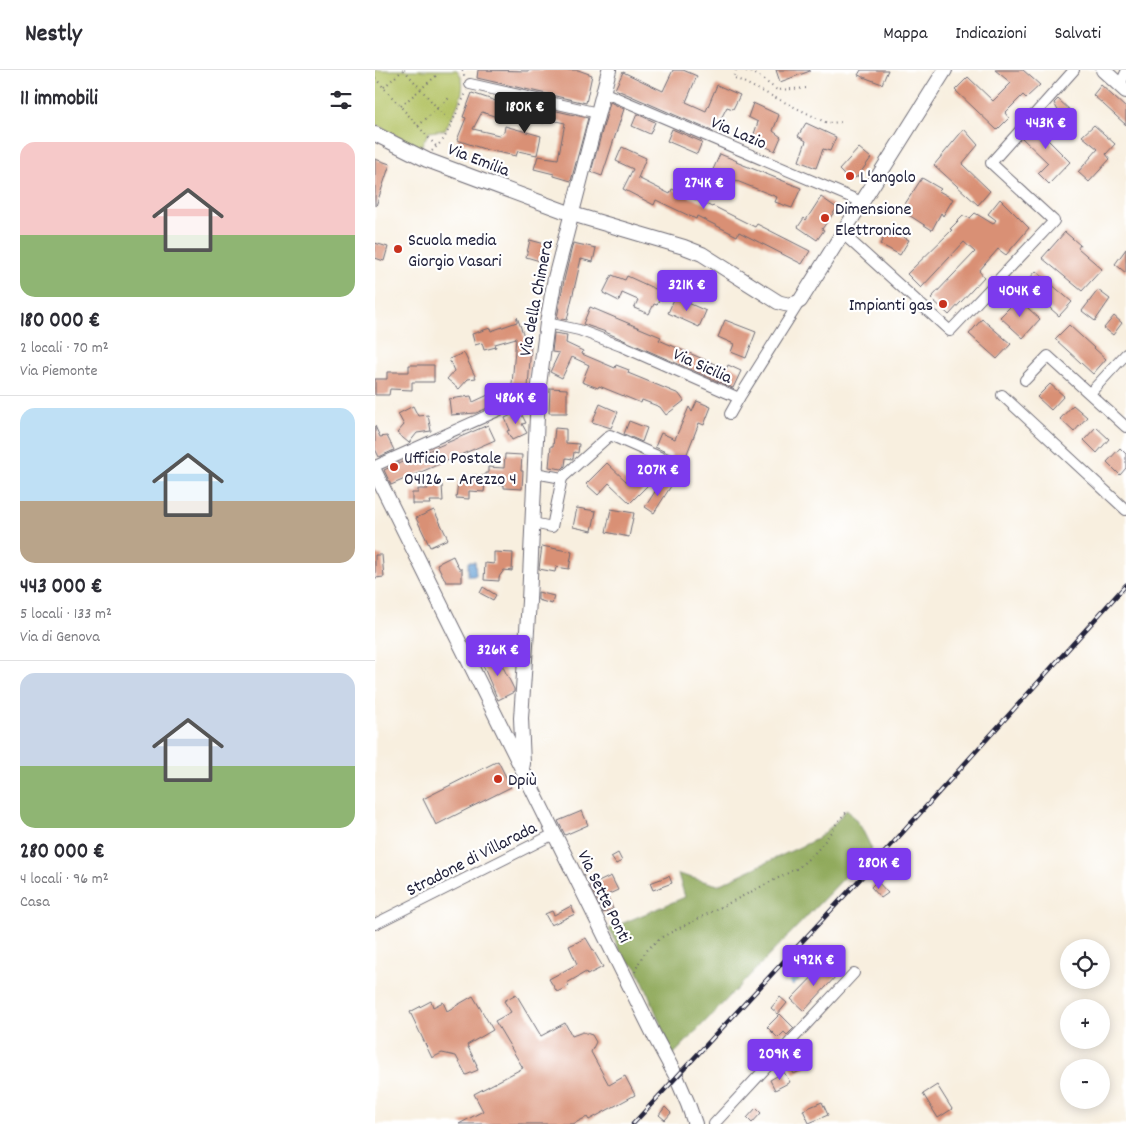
<!DOCTYPE html>
<html lang="it">
<meta charset="utf-8">
<style>
:root{--surface:#fff;--page:#f2f2f3;--text:#2b2b33;--muted:#7c7c81;--line:#e1e1e2;--accent:#7c3aed}
body{margin:0;font-family:Dekko,sans-serif;background:var(--page);color:var(--text);height:100vh;display:flex;flex-direction:column;font-size:19px;white-space:nowrap}
*{box-sizing:border-box;margin:0}
p{font-size:16px;color:var(--muted)}
.icon{flex:none;width:28px;height:28px;fill:none;stroke:currentColor;stroke-width:2;stroke-linecap:round;stroke-linejoin:round}
.map{position:relative;flex:1;overflow:hidden}
.sheet{display:flex;flex-direction:column;background:var(--surface);width:375px}
.sheet>*{flex:none}
.tools{position:absolute;left:685px;top:869px;display:grid;gap:10px}
.tools a{display:grid;place-items:center;width:50px;height:50px;border-radius:50%;background:var(--surface);box-shadow:0 2px 12px #0003;font-size:25px}
.price{position:absolute;translate:-50% -42px;padding:0 11px;border-radius:5px;background:var(--accent);color:#fff;font-size:16px;line-height:32px;filter:drop-shadow(0 1px 2px #0008)}
.price::after{content:'';position:absolute;left:50%;top:30px;width:15px;height:11px;margin-left:-8px;background:inherit;clip-path:polygon(0 0,100% 0,50% 100%)}
.price.active{background:#222;color:#fff}
ul{padding:0;list-style:none}
li{display:grid;align-content:center;gap:10px;height:265px;padding:0 20px}
li+li{border-top:1px solid var(--line)}
li span{display:grid;place-items:center;height:155px;border-radius:15px;color:#555}
li>.icon{margin-inline-start:auto}
span .icon{width:90px;height:90px;fill:#fffc;stroke-width:1}
li b{font-size:21px}
h2{display:flex;justify-content:space-between;align-items:center;height:60px;padding:0 20px;font-size:21px}
header{display:flex;align-items:center;gap:30px;box-sizing:border-box;height:70px;padding:0 25px;background:var(--surface);border-bottom:1px solid var(--line)}
header strong{font-size:24px}
nav{display:flex;gap:28px;margin-inline-start:auto;font-size:18px}
main{display:flex;flex:1;min-height:0}
.map>svg:first-child{display:block}
</style>
<header>
<strong>Nestly</strong>
<nav><a>Mappa</a><a>Indicazioni</a><a>Salvati</a></nav>
</header>
<main>
<section class="sheet">
<h2>11 immobili<svg class="icon" aria-label="filters" viewBox="0 0 24 24"><path d="M4 7h16M4 17h16"/><circle cx="9" cy="7" r="2"/><circle cx="15" cy="17" r="2"/></svg></h2>
<ul>
<li><span style="background:linear-gradient(#f6c9c9 60%,#8fb573 0)"><svg class="icon" aria-label="home" viewBox="0 0 24 24"><path d="M3 11l9-7 9 7M6 9v11h12V9"/></svg></span><div><b>180 000 €</b><p>2 locali · 70 m²</p><p>Via Piemonte</p></div></li>
<li><span style="background:linear-gradient(#bfe0f5 60%,#b9a48a 0)"><svg class="icon" aria-label="home" viewBox="0 0 24 24"><path d="M3 11l9-7 9 7M6 9v11h12V9"/></svg></span><div><b>443 000 €</b><p>5 locali · 133 m²</p><p>Via di Genova</p></div></li>
<li><span style="background:linear-gradient(#c9d6e8 60%,#8fb573 0)"><svg class="icon" aria-label="home" viewBox="0 0 24 24"><path d="M3 11l9-7 9 7M6 9v11h12V9"/></svg></span><div><b>280 000 €</b><p>4 locali · 96 m²</p><p>Casa</p></div></li>
</ul>
</section>
<div class="map">
<svg width="751" height="1054" viewBox="0 0 751 1054">
<rect width="100%" height="100%" fill="#fff"/>
<filter id="ink" filterUnits="userSpaceOnUse"><feTurbulence type="fractalNoise" baseFrequency=".02" numOctaves="2"/><feDisplacementMap in="SourceGraphic" scale="10" xChannelSelector="R" yChannelSelector="G"/><feConvolveMatrix kernelMatrix="1 2 1 2 8 2 1 2 1" color-interpolation-filters="sRGB"/></filter>
<filter id="wash" filterUnits="userSpaceOnUse"><feTurbulence type="fractalNoise" baseFrequency=".0096" numOctaves="4" result="noise"/><feDisplacementMap in="SourceGraphic" scale="20" xChannelSelector="R" yChannelSelector="G"/><feGaussianBlur stdDeviation="1.12" result="paint"/><feColorMatrix in="noise" values="0 0 0 0 0 0 0 0 0 0 0 0 0 0 0 0 0 1.4 0 .05"/><feComposite in="paint" operator="in"/></filter>
<g filter="url(#wash)">
<rect width="100%" height="100%" fill="#f8efdf"/>
<path fill="#b4c365" stroke="#6b7250" d="M 0,0 L 82,0 C 97,18 78,43 70,60 L 54,62 L 45,78 L 0,54 Z"/>
<polygon fill="#8fa95a" stroke="#58664a" points="472,739 486,757 497,779 298,985 273,923 261,897 249,889 234,859 310,827 303,804 343,815 442,769 458,755"/>
<g fill="#639fd4" stroke="#426088">
<polygon points="93,492 100,492 101,506 93,506"/>
<polygon points="428,898 432,902 418,916 414,912"/>
</g>
<g id="blocks">
<g fill="#d99075">
<polygon points="103,0 154,1 155,0 203,0 217,5 211,33 102,8"/>
<polygon points="298,0 308,0 322,6 311,32 331,41 342,15 365,25 358,39 352,37 339,62 240,19 248,2 288,21"/>
<polygon points="401,0 435,0 435,1 405,12"/>
<polygon points="486,0 513,0 507,14 483,5"/>
<polygon points="620,0 648,0 665,15 651,28 648,25 630,43 634,48 622,60 580,20 593,7 618,31 636,13"/>
<polygon points="726,15 751,38 751,55 718,25"/>
<polygon points="97,23 136,36 137,31 213,48 196,111 179,106 179,104 159,99 163,86 183,89 190,53 171,49 169,53 126,45 125,48 107,42 98,59 124,65 129,62 130,56 166,66 162,85 143,81 141,86 112,80 82,70 91,48 88,47"/>
<polygon points="683,29 696,41 688,50 679,33"/>
<polygon points="235,32 249,39 227,106 216,102"/>
<polygon points="378,33 404,45 398,61 406,67 400,81 377,70 383,52 373,47"/>
<polygon points="262,44 280,52 275,64 257,56"/>
<polygon points="670,46 681,56 670,67 695,92 674,114 663,103 673,93 647,68"/>
<polygon points="431,53 461,67 455,81 448,79 441,98 424,91 431,71 423,66"/>
<polygon points="719,55 740,74 731,84 735,89 714,112 703,102 723,79 707,66"/>
<polygon points="297,59 327,72 322,84 292,71"/>
<polygon points="589,59 603,75 587,94 615,121 603,135 559,95"/>
<polygon points="247,77 271,88 263,108 295,124 297,119 337,137 338,136 380,157 382,154 435,181 427,194 364,162 362,166 322,146 321,149 281,130 279,135 248,119 258,99 241,91"/>
<polygon points="484,78 496,88 483,106 475,111 464,100"/>
<polygon points="345,84 362,91 361,92 426,118 417,138 400,132 402,127 354,108 349,120 332,113"/>
<polygon points="0,89 15,94 1,136 0,136"/>
<polygon points="547,108 566,119 564,121 578,129 568,146 566,143 557,160 526,140"/>
<polygon points="446,127 462,138 447,159 449,160 442,170 423,157 429,148 431,150"/>
<polygon points="625,129 654,158 631,185 623,179 604,201 609,207 574,245 556,228 600,182 589,172 546,218 532,204 577,160 575,159 588,146 595,148 600,143 618,154 621,150 613,144"/>
<polygon points="514,159 534,170 525,185 505,174"/>
<polygon points="690,162 705,175 703,178 727,199 707,221 667,188"/>
<polygon points="155,170 170,174 165,191 151,187"/>
<polygon points="0,173 13,177 9,191 0,188"/>
<polygon points="198,173 221,178 218,192 206,189 192,250 182,248 189,210"/>
<polygon points="751,179 751,203 740,194"/>
<polygon points="661,201 697,232 684,246 649,215"/>
<polygon points="237,205 250,210 252,206 287,222 282,235 279,234 274,244 259,238 263,230 247,223 244,231 228,223"/>
<polygon points="723,220 735,229 720,251 707,241"/>
<polygon points="300,227 331,241 324,257 293,243"/>
<polygon points="643,229 665,249 648,268 625,247"/>
<polygon points="215,237 286,267 284,270 351,299 353,295 366,301 358,318 228,261 208,254"/>
<polygon points="739,246 747,253 738,265 729,258"/>
<polygon points="142,247 152,274 156,275 153,318 140,324 140,326 101,343 76,345 74,329 96,326 98,332 137,314 141,268 120,274 121,277 109,280 107,273 100,275 97,264 115,258 116,261 142,252"/>
<polygon points="607,249 636,274 622,289 594,264"/>
<polygon points="350,250 381,262 371,288 356,282 359,274 343,267"/>
<polygon points="694,255 731,289 718,304 680,269"/>
<polygon points="179,263 192,265 191,273 208,281 207,284 240,298 241,295 254,300 253,303 304,324 309,331 291,345 285,337 267,330 266,333 224,316 223,318 207,312 214,295 197,287 187,308 175,302 184,283 177,282"/>
<polygon points="89,283 101,308 93,309 84,319 72,309 79,301 74,289"/>
<polygon points="34,295 59,295 59,312 37,312 37,320 15,319 14,325 0,325 0,309 12,309 12,302 34,302"/>
<polygon points="675,314 689,326 676,340 662,327"/>
<polygon points="175,318 192,319 192,343 174,343"/>
<polygon points="322,331 336,337 329,355 324,353 304,404 293,399 296,396 293,394 297,385 280,377 286,363 300,369 314,337 317,342"/>
<polygon points="225,334 243,342 236,358 217,352"/>
<polygon points="698,335 712,347 699,362 685,349"/>
<polygon points="38,336 43,346 53,345 56,361 42,363 34,373 22,363 29,355 23,344"/>
<polygon points="145,341 151,353 147,354 152,363 137,370 132,361 135,360 130,348"/>
<polygon points="254,351 272,358 267,372 249,364"/>
<polygon points="113,355 120,370 16,415 9,400"/>
<polygon points="0,356 5,367 12,366 19,380 4,387 0,379"/>
<polygon points="721,357 734,369 722,383 709,370"/>
<polygon points="180,358 191,359 191,373 204,374 203,383 199,382 198,389 191,388 190,396 187,399 174,397 176,376 178,376"/>
<polygon points="745,378 751,384 751,398 745,405 732,392"/>
<polygon points="130,384 147,385 146,401 148,401 147,419 129,418 129,415 110,414 109,422 94,421 94,429 81,428 83,412 94,413 94,410 98,411 98,405 110,406 110,403 113,403 113,397 129,398"/>
<polygon points="232,393 252,412 262,402 274,414 255,433 234,413 223,425 211,414"/>
<polygon points="287,411 296,416 279,443 270,437"/>
<polygon points="53,415 67,415 68,431 55,431 56,434 37,434 37,423 43,423 43,419 53,419"/>
<polygon points="202,438 221,441 217,461 198,457"/>
<polygon points="236,439 259,443 254,467 231,462"/>
<polygon points="59,440 73,469 55,477 41,448"/>
<polygon points="167,476 197,482 194,499 181,497 180,502 164,499"/>
<polygon points="119,482 138,483 137,501 129,500 124,507 124,511 109,510 110,493 119,494"/>
<polygon points="0,485 7,485 9,507 0,508"/>
<polygon points="78,486 84,499 87,499 87,512 71,512 62,494"/>
<polygon points="108,517 121,525 118,530 105,523"/>
<polygon points="163,522 179,526 177,534 163,530"/>
<polygon points="121,583 139,619 139,622 123,630 106,591"/>
<polygon points="123,691 136,717 61,755 48,729"/>
<polygon points="207,741 213,755 190,765 183,751"/>
<polygon points="243,783 247,791 241,794 236,787"/>
<polygon points="236,806 243,820 232,825 238,839 228,843 215,816"/>
<polygon points="294,806 297,813 278,820 275,813"/>
<polygon points="502,811 513,823 506,828 496,817"/>
<polygon points="196,836 200,844 176,855 170,844 177,841 179,845"/>
<polygon points="211,868 228,897 212,905 211,902 192,913 194,916 182,922 174,909 202,894 194,876"/>
<polygon points="450,894 462,905 429,941 416,929"/>
<polygon points="141,924 166,966 190,953 197,966 208,962 217,965 221,972 216,982 234,1015 250,1006 260,1025 214,1050 212,1047 198,1054 84,1054 108,1041 99,1024 148,998 120,951 136,942 129,931"/>
<polygon points="98,926 118,960 92,975 102,995 101,996 103,1000 91,1005 81,986 67,983 57,988 35,942 56,931 58,937 68,932 72,941"/>
<polygon points="405,927 412,933 403,944 396,938"/>
<polygon points="405,944 419,958 412,965 409,962 403,968 392,957"/>
<polygon points="430,984 436,995 419,1004 413,992"/>
<polygon points="409,1002 415,1012 400,1020 395,1010"/>
<polygon points="562,1015 577,1039 563,1048 548,1024"/>
<polygon points="447,1032 453,1045 434,1053 428,1040"/>
<polygon points="290,1037 296,1043 290,1050 284,1045"/>
<polygon points="381,1038 386,1043 377,1053 372,1048"/>
</g>
</g>
</g>
<g filter="url(#ink)">
<use href="#blocks" fill-opacity="0" stroke="#6d6a74" stroke-width="1"/>
<g fill="none" stroke-linecap="round" stroke-linejoin="round">
<defs>
<g id="street">
<polyline points="95,14 223,43"/>
<polyline points="745,15 751,2"/>
<polyline points="228,22 487,132"/>
<polyline points="467,163 575,261 679,151 616,93 699,0"/>
<polyline points="172,253 204,260 246,276 364,328 425,231"/>
<polyline points="650,310 673,286 751,357"/>
<polyline points="715,323 751,284"/>
<polyline points="627,325 751,440"/>
<polyline points="355,344 364,328"/>
<polyline points="0,396 163,323"/>
<polyline points="160,403 187,408 235,365 287,388"/>
<polyline points="158,453 177,457 187,408"/>
<polyline points="0,854 179,764"/>
<polyline points="339,1054 479,903"/>
</g>
<g id="secondary">
<polyline points="728,0 751,21"/>
<path d="M 0,64 L 52,90 L 197,144 L 309,177 L 327,184 L 403,232 C 412,235 416,236 425,231 L 570,0"/>
<polyline points="0,402 280,967 301,1006 313,1034 320,1054"/>
<polyline points="148,694 146,648 154,531 163,323 172,253 180,208 234,0"/>
</g>
</defs>
<use href="#street" stroke="#6d6a74" stroke-width="12"/>
<use href="#secondary" stroke="#6d6a74" stroke-width="16"/>
<g stroke="#6d6a74" stroke-width="2" stroke-dasharray="1 4" stroke-linecap="butt">
<polyline points="29,0 72,49"/>
<polyline points="87,0 90,7"/>
<polyline points="361,0 358,7 452,53 467,52"/>
<polyline points="366,0 379,3 402,20 432,18"/>
<polyline points="0,8 61,76"/>
<polyline points="9,17 28,0"/>
<polyline points="26,36 62,5"/>
<polyline points="43,56 75,27"/>
<polyline points="57,81 69,69 92,21"/>
<path d="M 260,902 C 266,885 273,878 287,867 L 423,798 C 431,791 439,784 446,776 C 456,764 461,751 473,741"/>
</g>
<use href="#street" stroke="#fff" stroke-width="10"/>
<use href="#secondary" stroke="#fff" stroke-width="14"/>
<defs>
<polyline id="rail" points="258,1054 510,782 751,515"/>
</defs>
<use href="#rail" stroke="#22223b" stroke-width="4.5"/>
<use href="#rail" stroke="#fff" stroke-width="2.5" stroke-dasharray="8" stroke-linecap="butt"/>
</g>
</g>
<g fill="#c8321e" stroke="#fff" stroke-width="2">
<circle cx="475" cy="106" r="5"/>
<circle cx="450" cy="148" r="5"/>
<circle cx="23" cy="179" r="5"/>
<circle cx="568" cy="234" r="5"/>
<circle cx="19" cy="397" r="5"/>
<circle cx="123" cy="709" r="5"/>
</g>
<g text-anchor="middle" stroke-width="4.5" stroke-linejoin="round" paint-order="stroke">
<g font-size="18" fill="#22223b" stroke="#fff">
<text transform="translate(364 62) rotate(23)" y="6">Via Lazio</text>
<text transform="translate(104 89) rotate(21)" y="6">Via Emilia</text>
<text transform="translate(160 228) rotate(-79)" y="6">Via della Chimera</text>
<text transform="translate(328 295) rotate(24)" y="6">Via Sicilia</text>
<text transform="translate(96 788) rotate(-27)" y="6">Stradone di Villarada</text>
<text transform="translate(230 826) rotate(64)" y="6">Via Sette Ponti</text>
</g>
<g font-size="18" fill="#22223b" stroke="#fff" text-anchor="start">
<text x="485" y="112">L'angolo</text>
<text x="460" y="144">Dimensione<tspan x="460" dy="21">Elettronica</tspan></text>
<text x="33" y="175">Scuola media<tspan x="33" dy="21">Giorgio Vasari</tspan></text>
<text x="558" y="240" text-anchor="end">Impianti gas</text>
<text x="29" y="393">Ufficio Postale<tspan x="29" dy="21">04126 – Arezzo 4</tspan></text>
<text x="133" y="715">Dpiù</text>
</g>
</g>
</svg>
<div class="tools">
<a><svg class="icon" aria-label="locate" viewBox="0 0 24 24"><circle cx="12" cy="12" r="6"/><path d="M12 2v4M12 18v4M2 12h4M18 12h4"/></svg></a>
<a>+</a>
<a>−</a>
</div>
<b class="price active" style="left:150px;top:64px">180K €</b>
<b class="price" style="left:671px;top:80px">443K €</b>
<b class="price" style="left:329px;top:140px">274K €</b>
<b class="price" style="left:312px;top:242px">321K €</b>
<b class="price" style="left:645px;top:248px">404K €</b>
<b class="price" style="left:141px;top:355px">486K €</b>
<b class="price" style="left:283px;top:427px">207K €</b>
<b class="price" style="left:123px;top:607px">326K €</b>
<b class="price" style="left:504px;top:820px">280K €</b>
<b class="price" style="left:439px;top:917px">492K €</b>
<b class="price" style="left:405px;top:1011px">209K €</b>
</div>
</main>
